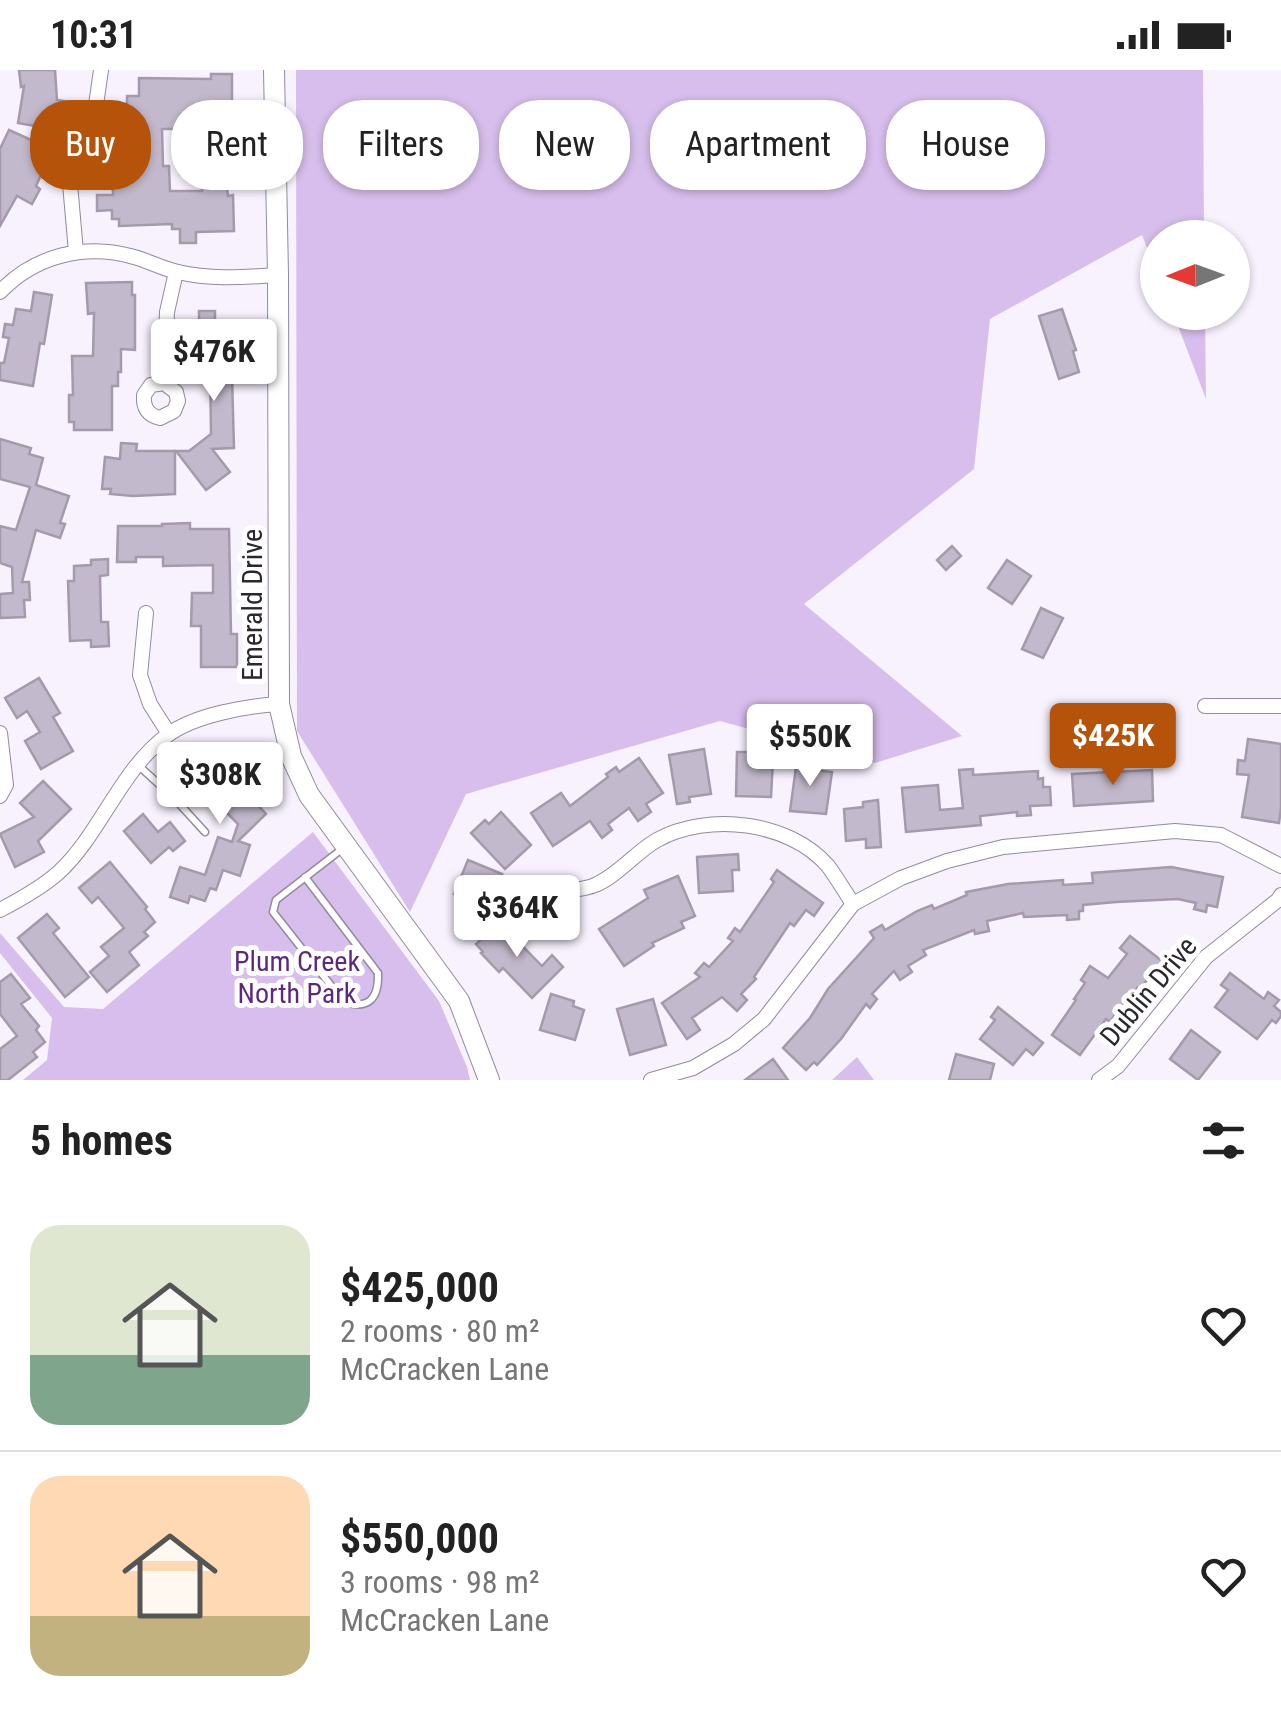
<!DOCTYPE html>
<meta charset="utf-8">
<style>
:root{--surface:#fff;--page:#f2f2f2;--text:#222;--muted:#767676;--line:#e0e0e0;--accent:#b45309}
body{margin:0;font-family:"Roboto Condensed",sans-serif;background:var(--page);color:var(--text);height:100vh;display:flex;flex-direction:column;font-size:38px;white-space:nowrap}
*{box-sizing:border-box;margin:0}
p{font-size:32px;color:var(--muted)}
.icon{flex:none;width:55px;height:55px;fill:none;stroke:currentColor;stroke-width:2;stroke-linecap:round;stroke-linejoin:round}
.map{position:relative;height:1010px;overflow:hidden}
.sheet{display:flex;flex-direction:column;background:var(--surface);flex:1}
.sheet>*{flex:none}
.guide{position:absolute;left:30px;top:30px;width:1222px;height:90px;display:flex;gap:20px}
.needle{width:65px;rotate:269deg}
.buttons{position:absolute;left:1140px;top:150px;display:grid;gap:20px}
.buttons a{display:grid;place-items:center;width:110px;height:110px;border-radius:50%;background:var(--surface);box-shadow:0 2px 8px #0004;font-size:50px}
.price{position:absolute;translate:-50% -85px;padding:0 22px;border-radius:10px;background:#fff;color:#222;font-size:32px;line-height:65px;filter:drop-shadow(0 2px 5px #0008)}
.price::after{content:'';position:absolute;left:50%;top:60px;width:30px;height:22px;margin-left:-15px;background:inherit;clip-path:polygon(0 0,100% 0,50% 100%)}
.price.selected{background:var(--accent);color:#fff}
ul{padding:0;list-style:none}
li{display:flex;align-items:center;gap:30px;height:250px;padding:0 30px}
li+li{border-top:2px solid var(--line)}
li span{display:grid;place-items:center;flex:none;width:280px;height:200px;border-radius:30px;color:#555}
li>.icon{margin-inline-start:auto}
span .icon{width:120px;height:120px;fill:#fffc;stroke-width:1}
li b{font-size:42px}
h2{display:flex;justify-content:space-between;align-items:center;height:120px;padding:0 30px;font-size:42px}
.tag{padding:0 35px;border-radius:40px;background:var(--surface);box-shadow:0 2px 8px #0004;font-size:35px;line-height:90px}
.tag.selected{background:var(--accent);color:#fff}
.status{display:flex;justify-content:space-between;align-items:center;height:70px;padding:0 50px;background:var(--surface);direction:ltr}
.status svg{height:28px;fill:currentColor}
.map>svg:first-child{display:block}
</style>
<div class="status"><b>10:31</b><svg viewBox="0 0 49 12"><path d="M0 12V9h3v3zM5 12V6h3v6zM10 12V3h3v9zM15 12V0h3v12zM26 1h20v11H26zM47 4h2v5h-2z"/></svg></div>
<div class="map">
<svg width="1281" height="1010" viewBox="0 0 1281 1010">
<rect width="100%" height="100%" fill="#f8f2fe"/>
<g fill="#d7beec">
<polygon points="296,0 1203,0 1204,167 1158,168 1157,203 1142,165 990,249 974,399 804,534 962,666 875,693 720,651 466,724 410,842 297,661"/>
<polygon points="1173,243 1205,243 1206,329"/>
<polygon points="313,762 439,931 467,997 470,1010 23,1010 47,990 52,948 0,883 0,863 64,937 103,939"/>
<polygon points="857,987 874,1010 832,1010"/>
</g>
<g fill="#c3b9cc" stroke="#a49aac" stroke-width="2.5">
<polygon points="19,0 55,0 57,30 71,32 69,48 55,46 52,59 18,53 24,16 21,17"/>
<polygon points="211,4 232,4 232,59 218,59 218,49 192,49 192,59 162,59 163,96 169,96 170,121 202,121 202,118 227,117 228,126 233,125 234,161 196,162 196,173 180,173 180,159 172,159 172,154 119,156 119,149 112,149 112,140 97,141 97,125 113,125 112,95 128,94 127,86 135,86 133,59 127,59 127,26 139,26 139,8 211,9"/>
<polygon points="9,60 49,78 44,90 47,92 36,116 40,119 32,134 17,126 0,156 0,79"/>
<polygon points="132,212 132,225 135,225 135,280 121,279 121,302 118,302 118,316 112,316 112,360 74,360 74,352 69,352 69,325 73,325 72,286 93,286 94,243 88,244 86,213"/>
<polygon points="34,222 52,225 44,274 40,273 33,316 0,310 0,293 4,293 9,268 3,267 5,254 13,255 16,239 31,241"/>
<polygon points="1062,239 1076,280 1073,281 1079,302 1059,309 1039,246"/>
<polygon points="199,241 215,241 215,257 229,257 230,306 232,306 234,378 212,379 230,402 206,420 176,381 189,381 211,364 210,291 199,291"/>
<polygon points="0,369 31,378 29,384 43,388 36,415 69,426 60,453 65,454 60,468 36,460 22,512 29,512 30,530 24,530 25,547 0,548 0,524 13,523 12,497 0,493 0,456 16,460 30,417 0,409"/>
<polygon points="121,373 137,374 136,381 175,381 175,424 133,426 110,424 111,419 102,419 105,387 120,389"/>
<polygon points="190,453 190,459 229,459 231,564 237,564 237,597 201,597 201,556 191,556 192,523 213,523 213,495 163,496 163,487 136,487 136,492 117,492 118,456 162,456 162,454"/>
<polygon points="952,476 961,486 946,500 937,490"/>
<polygon points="108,489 108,505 100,506 101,552 108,552 109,576 91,577 91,570 70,571 68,511 74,511 74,496 91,495 91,490"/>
<polygon points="1007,490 1031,506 1012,534 988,518"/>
<polygon points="1041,538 1063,548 1043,588 1022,579"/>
<polygon points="39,608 60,643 53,647 73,681 41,699 25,671 40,662 27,641 17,648 5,628"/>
<polygon points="1248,669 1281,674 1281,738 1279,753 1242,747 1249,705 1237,704 1238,690 1245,691"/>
<polygon points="214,677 243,716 258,729 255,732 266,744 238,771 250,775 240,806 223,800 216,820 210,818 205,831 190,826 188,833 170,827 180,797 205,805 218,767 232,772 238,754 221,737 224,734 205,708 192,717 181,702"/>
<polygon points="704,679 711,724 689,727 690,732 677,734 669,685"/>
<polygon points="737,682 751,682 751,690 773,690 771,727 736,726"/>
<polygon points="639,688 663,723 646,734 651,742 638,751 629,738 608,754 612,760 602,768 590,751 553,776 531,743 561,723 570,736 608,707 606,704 616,697 619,702"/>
<polygon points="797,690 816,693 815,700 832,702 826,744 790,741"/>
<polygon points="973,699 973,705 1038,701 1038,709 1043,708 1043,717 1050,717 1051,735 1030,736 1031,745 1017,746 1017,742 980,746 981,755 906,762 902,718 938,715 940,740 963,738 959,700"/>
<polygon points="1152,700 1153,731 1074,736 1072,704"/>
<polygon points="43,711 71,739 38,771 44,782 15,797 0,764 34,747 20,733"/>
<polygon points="878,730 881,777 866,778 866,769 846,771 844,739 863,737 863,732"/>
<polygon points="501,742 531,775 505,799 471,763 485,750 489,754"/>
<polygon points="143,744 158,762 170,752 185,771 173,781 169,777 151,793 124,761"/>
<polygon points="738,784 739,800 732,800 733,821 699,823 697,787"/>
<polygon points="468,790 502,804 488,838 454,824"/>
<polygon points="110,792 147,837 145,839 155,852 144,862 148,866 129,882 139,895 107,922 90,902 109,886 101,877 124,858 98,827 92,833 79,818"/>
<polygon points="1171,797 1223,807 1217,837 1207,835 1206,842 1194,839 1196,833 1178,829 1116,832 1083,835 1083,841 1079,841 1079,849 1067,850 1067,845 1024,847 1023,843 987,851 989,861 975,864 974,860 923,880 926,885 908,896 912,902 900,910 894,901 872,924 877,929 870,938 866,934 841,969 817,995 814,992 806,1000 783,978 810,948 828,919 874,868 870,862 882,855 885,860 917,841 932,835 934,839 967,825 966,822 1008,814 1063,810 1063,815 1093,813 1092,803"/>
<polygon points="777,800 823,833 814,846 806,840 794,856 790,853 754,907 756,909 741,924 747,930 737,941 722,927 692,948 700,960 687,969 662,933 700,907 695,903 704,893 709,897 733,871 728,868 735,858 740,862 774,812 771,809"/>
<polygon points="678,806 695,846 681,852 684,858 652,873 654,876 624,896 599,859 648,828 644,820"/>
<polygon points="47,844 59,858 53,863 89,907 65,927 18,868"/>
<polygon points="499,852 542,896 552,885 563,897 532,928 503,898 499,902 481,883 483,882 476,874"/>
<polygon points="1130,866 1162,891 1139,920 1137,918 1124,939 1120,936 1110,952 1106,949 1080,985 1052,965 1076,930 1074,929 1085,913 1081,910 1090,896 1108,908 1127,884 1120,878"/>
<polygon points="1230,903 1264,929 1268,922 1279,930 1274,936 1281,942 1281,946 1276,953 1272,950 1257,969 1215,937 1228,920 1221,915"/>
<polygon points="11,904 30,928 21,934 39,956 36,960 45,972 33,982 37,987 8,1010 0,1010 0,979 17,966 0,944 0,912"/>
<polygon points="551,924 574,931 573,936 584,940 575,970 540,960"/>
<polygon points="653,929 666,975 630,985 617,939"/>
<polygon points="998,937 1043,973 1033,985 1026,979 1013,995 980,969 995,950 991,947"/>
<polygon points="1191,960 1220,982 1198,1010 1170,989"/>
<polygon points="956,984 994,994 990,1010 949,1010"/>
<polygon points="773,989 788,1010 745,1010"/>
</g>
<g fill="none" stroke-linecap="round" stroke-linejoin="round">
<defs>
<g id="lane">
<polyline points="139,696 174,728 205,762"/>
<path d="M 305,807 L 378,903 C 379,928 369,940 344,932 L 273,842 L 276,830 L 342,779"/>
</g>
<g id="street">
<polyline points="76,182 70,114 76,84 95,42 101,0"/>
<path d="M 0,222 C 35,185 86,173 134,187 C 149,191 163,199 178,202 C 211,210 245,207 278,205"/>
<path d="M 164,313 L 176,322 L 178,331 L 174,341 L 160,348 C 148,345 143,338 144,325 L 151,315 L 164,313 L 167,242 L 176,202"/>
<polyline points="146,543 140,605 150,634 169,664"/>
<polyline points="1205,636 1281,636"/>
<polyline points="0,663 6,715 0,726"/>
<path d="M 557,822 C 569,820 584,820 595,815 C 616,807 637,781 657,770 C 708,742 789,751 828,796 C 837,808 845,822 853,834"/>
<path d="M 0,840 C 21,829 41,818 58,803 C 101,764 120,699 169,664 C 196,645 246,636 279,634"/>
<polyline points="651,1010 693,998 734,974 764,949 853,834 901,808 947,791 1003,777 1175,761 1221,765 1281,796"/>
<polyline points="1099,1010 1118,996 1206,887 1278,830 1281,825"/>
</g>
<polyline id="secondary" points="274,0 278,205 279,634 291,686 309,725 459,931 489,1010"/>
</defs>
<use href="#lane" stroke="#938a9c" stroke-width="9"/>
<use href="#street" stroke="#938a9c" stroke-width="16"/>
<use href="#secondary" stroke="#938a9c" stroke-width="22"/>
<use href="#lane" stroke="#fff" stroke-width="6"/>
<use href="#street" stroke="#fff" stroke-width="14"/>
<use href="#secondary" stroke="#fff" stroke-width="20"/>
</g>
<g text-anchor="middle" stroke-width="10" stroke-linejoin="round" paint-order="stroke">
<g font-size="28" fill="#2b272f" stroke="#fff">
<text transform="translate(252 535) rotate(-90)" y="10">Emerald Drive</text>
<text transform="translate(1148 921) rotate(-50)" y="10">Dublin Drive</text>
</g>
<g font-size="28" fill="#5c297c" stroke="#fff">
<text x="297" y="901">Plum Creek<tspan x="297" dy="32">North Park</tspan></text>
</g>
</g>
</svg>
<div class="buttons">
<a><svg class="needle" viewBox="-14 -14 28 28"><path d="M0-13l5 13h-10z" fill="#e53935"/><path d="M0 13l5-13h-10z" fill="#767676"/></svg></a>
</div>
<b class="price" style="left:214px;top:334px">$476K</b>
<b class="price selected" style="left:1113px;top:718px">$425K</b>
<b class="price" style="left:810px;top:719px">$550K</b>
<b class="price" style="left:220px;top:757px">$308K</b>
<b class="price" style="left:517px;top:890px">$364K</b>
<div class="guide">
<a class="tag selected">Buy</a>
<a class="tag">Rent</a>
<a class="tag">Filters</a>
<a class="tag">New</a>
<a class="tag">Apartment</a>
<a class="tag">House</a>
</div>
</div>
<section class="sheet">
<h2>5 homes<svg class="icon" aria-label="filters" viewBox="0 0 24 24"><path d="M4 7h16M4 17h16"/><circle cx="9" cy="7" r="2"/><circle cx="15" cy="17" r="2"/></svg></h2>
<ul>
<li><span style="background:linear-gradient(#dfe7d0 65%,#7fa58c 0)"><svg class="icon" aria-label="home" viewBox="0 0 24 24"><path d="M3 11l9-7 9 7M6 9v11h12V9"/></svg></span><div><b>$425,000</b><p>2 rooms · 80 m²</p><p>McCracken Lane</p></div><svg class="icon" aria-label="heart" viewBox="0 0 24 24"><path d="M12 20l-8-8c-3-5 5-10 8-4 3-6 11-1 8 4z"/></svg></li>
<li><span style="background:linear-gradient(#ffd9b3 70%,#c2b280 0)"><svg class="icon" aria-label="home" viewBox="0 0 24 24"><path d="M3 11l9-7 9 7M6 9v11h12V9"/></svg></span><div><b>$550,000</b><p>3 rooms · 98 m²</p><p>McCracken Lane</p></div><svg class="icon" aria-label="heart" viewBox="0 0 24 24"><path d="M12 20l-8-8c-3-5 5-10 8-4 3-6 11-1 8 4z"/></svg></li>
</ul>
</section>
